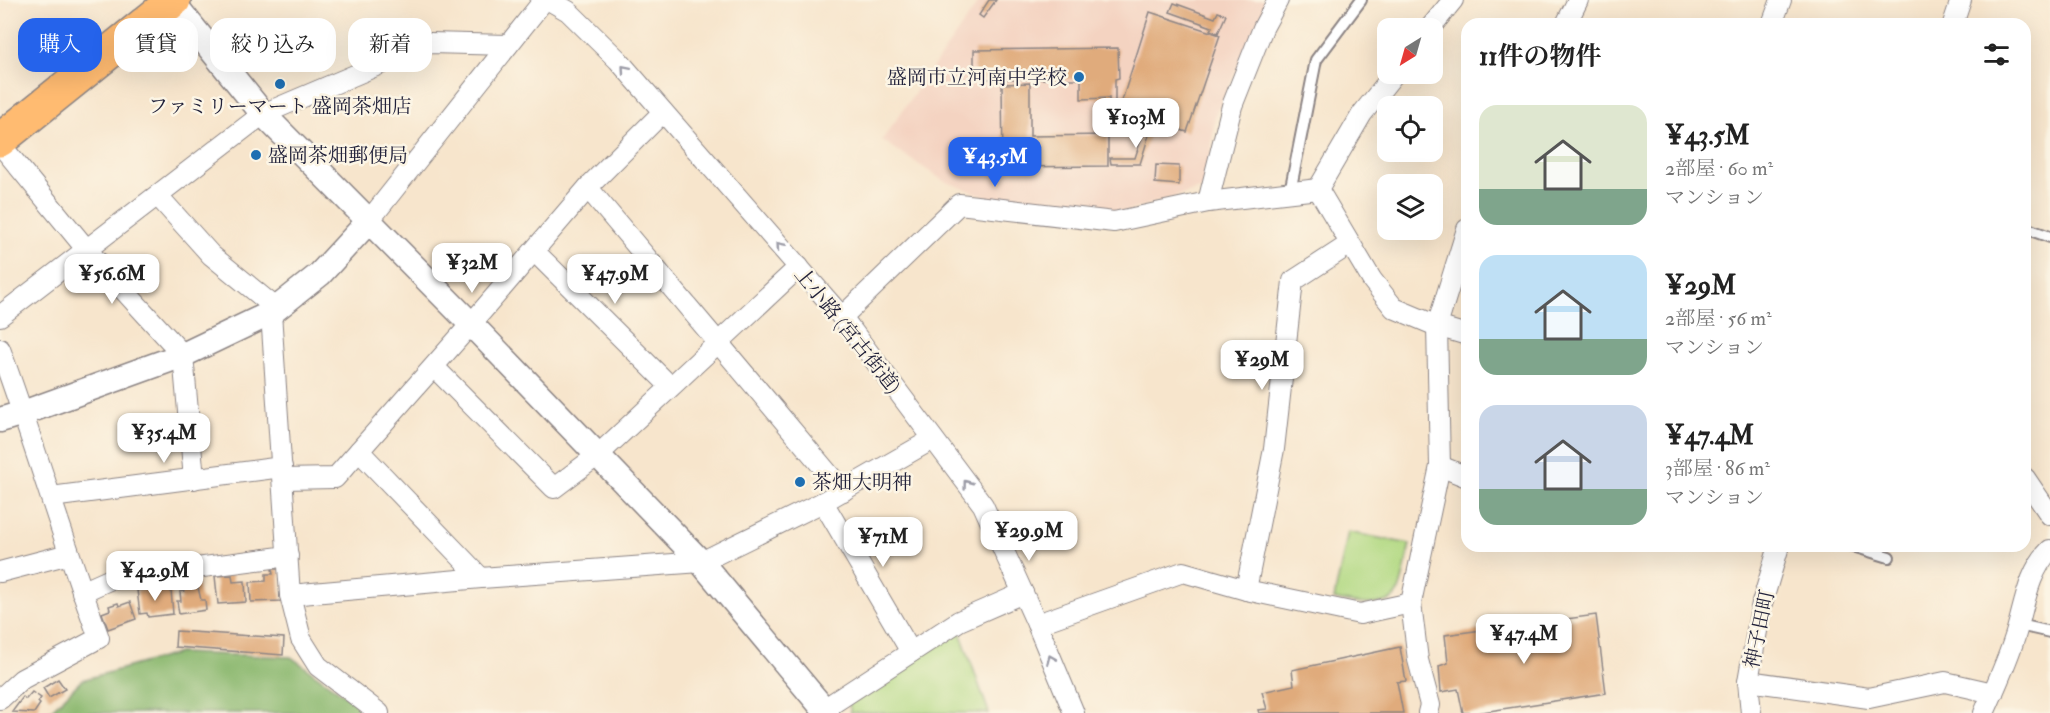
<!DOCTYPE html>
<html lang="ja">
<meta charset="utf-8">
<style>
:root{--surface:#fff;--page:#f6f6f6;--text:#222;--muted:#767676;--accent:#2563eb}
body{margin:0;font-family:"IM FELL Double Pica","Noto Serif JP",serif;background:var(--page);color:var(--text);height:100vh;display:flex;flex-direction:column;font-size:22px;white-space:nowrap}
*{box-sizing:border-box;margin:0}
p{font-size:20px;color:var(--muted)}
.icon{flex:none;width:33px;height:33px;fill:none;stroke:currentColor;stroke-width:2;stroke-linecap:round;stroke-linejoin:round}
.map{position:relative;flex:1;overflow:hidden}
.drawer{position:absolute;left:1461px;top:18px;width:570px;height:534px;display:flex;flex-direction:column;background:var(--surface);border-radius:18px;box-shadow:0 6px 24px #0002}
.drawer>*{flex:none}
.guide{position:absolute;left:18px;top:18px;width:570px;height:54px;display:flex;gap:12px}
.needle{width:39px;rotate:217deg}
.buttons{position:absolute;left:1377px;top:18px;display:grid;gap:12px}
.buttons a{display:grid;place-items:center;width:66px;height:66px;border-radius:12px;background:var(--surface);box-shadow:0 6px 24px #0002;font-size:30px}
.price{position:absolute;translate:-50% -51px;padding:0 14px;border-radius:12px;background:#fff;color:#222;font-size:20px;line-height:39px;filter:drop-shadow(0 2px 3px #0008)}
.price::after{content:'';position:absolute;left:50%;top:36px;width:18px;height:14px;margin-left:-9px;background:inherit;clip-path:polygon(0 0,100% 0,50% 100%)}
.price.selected{background:var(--accent);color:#fff}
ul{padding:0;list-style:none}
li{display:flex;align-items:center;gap:18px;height:150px;padding:0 18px}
li span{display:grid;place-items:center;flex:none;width:168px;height:120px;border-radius:18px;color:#555}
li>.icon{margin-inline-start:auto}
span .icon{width:72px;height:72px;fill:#fffc;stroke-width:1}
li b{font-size:26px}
h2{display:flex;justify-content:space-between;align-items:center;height:72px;padding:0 18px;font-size:26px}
.tag{padding:0 21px;border-radius:18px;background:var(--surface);box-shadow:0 6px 24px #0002;font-size:21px;line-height:54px}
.tag.selected{background:var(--accent);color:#fff}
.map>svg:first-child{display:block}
</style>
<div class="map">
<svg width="2050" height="713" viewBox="0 0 2050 713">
<rect width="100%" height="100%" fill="#fcf5e5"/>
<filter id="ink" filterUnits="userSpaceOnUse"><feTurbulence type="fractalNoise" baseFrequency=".0167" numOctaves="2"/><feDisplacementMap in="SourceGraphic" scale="12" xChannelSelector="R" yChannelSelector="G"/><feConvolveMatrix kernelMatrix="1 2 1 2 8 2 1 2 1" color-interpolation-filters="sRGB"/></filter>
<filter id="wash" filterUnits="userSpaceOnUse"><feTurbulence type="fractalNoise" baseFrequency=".008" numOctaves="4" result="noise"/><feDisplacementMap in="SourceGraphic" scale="24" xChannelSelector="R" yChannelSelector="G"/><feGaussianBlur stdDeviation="1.35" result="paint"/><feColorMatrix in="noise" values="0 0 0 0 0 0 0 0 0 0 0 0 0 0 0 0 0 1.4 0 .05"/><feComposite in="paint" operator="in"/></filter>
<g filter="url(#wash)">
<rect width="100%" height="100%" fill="#f7e5cc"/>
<polygon fill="#f4d3c1" points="980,0 1269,0 1215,116 1207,187 1121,213 995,200 944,181 882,140"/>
<g fill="#b2d983" stroke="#6a7e5f" stroke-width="1.5">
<path d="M 1348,532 L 1410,544 C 1407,556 1403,585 1397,594 C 1387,610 1349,603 1334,599 Z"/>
<polygon points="959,629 989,713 851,713 848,700"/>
</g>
<polygon fill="#8db971" stroke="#586e56" stroke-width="1.5" points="179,653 291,657 370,713 48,713 82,680"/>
<g id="blocks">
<g fill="#e0ab7c">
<polygon points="989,0 996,0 983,18 979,15"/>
<polygon points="1174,3 1215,18 1218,12 1226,15 1218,33 1210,30 1212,27 1170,12"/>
<polygon points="1150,12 1220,35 1187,132 1119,110"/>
<polygon points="1118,48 1119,78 1115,79 1115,105 1109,103 1109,98 1081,99 1081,79 974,79 974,50"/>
<polygon points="1030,83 1030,136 1108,135 1108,166 1003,167 1002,84"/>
<polygon points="1147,121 1153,122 1140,164 1111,164 1110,158 1135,158"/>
<polygon points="1156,165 1179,166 1179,185 1155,183"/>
<polygon points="272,569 279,569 281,601 251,602 250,582 266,581 266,574 273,574"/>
<polygon points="232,575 233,582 245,581 246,602 218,604 215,576"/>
<polygon points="197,583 201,600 205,600 206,610 179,614 177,601 181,601 180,592 185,591 184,584"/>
<polygon points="162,588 162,591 171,590 173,614 148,617 147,613 140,614 137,590"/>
<polygon points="130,602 136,619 108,629 102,613 110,610 109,606 118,603 119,606"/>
<polygon points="1596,615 1606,693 1476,713 1463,713 1458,689 1441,692 1439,666 1448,663 1445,635"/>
<polygon points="176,631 284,638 283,655 175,647"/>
<polygon points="1400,647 1406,681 1397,682 1403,713 1259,713 1258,710 1267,709 1262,692 1294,685 1292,670"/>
<polygon points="58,679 65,689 49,698 43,688"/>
<polygon points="32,692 41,698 38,702 40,704 34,713 12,712 23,697 26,699"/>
</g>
</g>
</g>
<g filter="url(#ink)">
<use href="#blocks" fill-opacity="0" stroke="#8c8484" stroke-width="1.5"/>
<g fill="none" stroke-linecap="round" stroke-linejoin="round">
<defs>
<g id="service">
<polyline points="1290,192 1316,60 1361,0"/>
<polyline points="2025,228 2050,237"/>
<polyline points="1853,546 1889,557"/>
<polyline points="2018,622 2028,627 2050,632"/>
</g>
<g id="minor">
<polyline points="549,0 568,11 618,60 842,317 983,505 1037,624 1074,713"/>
<polyline points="1566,24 1578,0"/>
<polyline points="1772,24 1781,0"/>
<polyline points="1953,24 1961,0"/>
<polyline points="1430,28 1453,0"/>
<polyline points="0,144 87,250 183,355 194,479"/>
<polyline points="588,188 843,491"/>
<polyline points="1318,189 1372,280 1394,308 1437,326 1467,335"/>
<polyline points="1318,189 1362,114 1394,74"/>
<polyline points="158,196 211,255 277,309"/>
<polyline points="1208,202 1232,106 1263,28 1278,0"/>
<polyline points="368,222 544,0"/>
<polyline points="534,251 670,386"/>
<polyline points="271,313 290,595 301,639 318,666 379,713"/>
<polyline points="0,316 263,114 430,43 508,45"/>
<polyline points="842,317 959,204 1114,222 1208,202 1318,189"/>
<path d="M 0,349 C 35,445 64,543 99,638 L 22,679 L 0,699"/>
<polyline points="434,367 554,488 598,455 799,267"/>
<polyline points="359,451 481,578"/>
<polyline points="1440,466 1467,477"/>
<polyline points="2025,478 2050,515"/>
<polyline points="283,479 335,478 471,324 591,184 663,112"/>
<polyline points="51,497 282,467"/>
<polyline points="823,502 911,652"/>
<polyline points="0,572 69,554"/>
<polyline points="1246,590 1274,449 1293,281 1350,244"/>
<polyline points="82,592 111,579 288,556"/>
<polyline points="290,595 481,578 701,562 823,502 933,439"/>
<polyline points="1411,603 1418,660 1430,705 1428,713"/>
<polyline points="1037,624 1183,572 1246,590 1360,614 1411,603 1440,466 1437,326 1467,229"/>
<polyline points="1748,681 1869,698 1945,682 1993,693"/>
<polyline points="824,709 959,621 1023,593"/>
<polyline points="1751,713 1748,681 1762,603 1779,546"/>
<path d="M 1984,713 C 1996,686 2009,658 2017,630 C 2025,602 2029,571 2050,550"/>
</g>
<g id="tertiary">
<polyline points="171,0 263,114 471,324 701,562 827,713"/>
<polyline points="0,420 23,413 183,355 271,313 320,274 368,222"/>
</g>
<polyline id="trunk" points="0,140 174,0"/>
</defs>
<use href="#service" stroke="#8c8484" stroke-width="14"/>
<use href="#minor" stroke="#8c8484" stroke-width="22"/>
<use href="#tertiary" stroke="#8c8484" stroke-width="27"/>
<use href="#trunk" stroke="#8c8484" stroke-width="36"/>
<use href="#service" stroke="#fff" stroke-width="10"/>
<use href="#minor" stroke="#fff" stroke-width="20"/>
<use href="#tertiary" stroke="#fff" stroke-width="24"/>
<use href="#trunk" stroke="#ffbb71" stroke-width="33"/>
</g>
<defs><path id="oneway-chevron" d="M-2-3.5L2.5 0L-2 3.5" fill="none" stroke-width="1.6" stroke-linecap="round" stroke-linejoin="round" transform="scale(1.5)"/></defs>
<g stroke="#9c9ca7">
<use href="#oneway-chevron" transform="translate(625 69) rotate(-131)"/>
<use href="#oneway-chevron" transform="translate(780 246) rotate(-131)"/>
<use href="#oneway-chevron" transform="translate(967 484) rotate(-127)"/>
<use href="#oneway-chevron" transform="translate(1051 659) rotate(-113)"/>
</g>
</g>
<g fill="#1f6fb2" stroke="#fcf5e5" stroke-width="2">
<circle cx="1079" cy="77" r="6"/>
<circle cx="280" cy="84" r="6"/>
<circle cx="256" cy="155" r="6"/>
<circle cx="800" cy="482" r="6"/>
</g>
<g text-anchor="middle" stroke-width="5" stroke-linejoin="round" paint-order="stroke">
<g font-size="20" fill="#22223b" stroke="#fcf5e5" text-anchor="start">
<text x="1067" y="84" text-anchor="end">盛岡市立河南中学校</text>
<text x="280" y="113" text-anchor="middle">ファミリーマート 盛岡茶畑店</text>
<text x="268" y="162">盛岡茶畑郵便局</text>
<text x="812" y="489">茶畑大明神</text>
</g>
<g font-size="20" fill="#22223b" stroke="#fcf5e5">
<text transform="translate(848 330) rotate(51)" y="7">上小路 (宮古街道)</text>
<text transform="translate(1759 629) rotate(-78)" y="7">神子田町</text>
</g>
</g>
</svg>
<div class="buttons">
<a><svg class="needle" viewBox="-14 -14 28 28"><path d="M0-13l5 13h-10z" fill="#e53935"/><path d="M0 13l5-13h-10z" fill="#767676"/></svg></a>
<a><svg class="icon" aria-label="locate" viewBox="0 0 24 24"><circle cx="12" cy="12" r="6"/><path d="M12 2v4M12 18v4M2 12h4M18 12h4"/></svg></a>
<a><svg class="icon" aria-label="layers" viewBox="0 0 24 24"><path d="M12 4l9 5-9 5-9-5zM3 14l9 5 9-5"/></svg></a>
</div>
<b class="price" style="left:1136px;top:149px">¥103M</b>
<b class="price selected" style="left:995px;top:188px">¥43.5M</b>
<b class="price" style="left:472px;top:294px">¥32M</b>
<b class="price" style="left:112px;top:305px">¥56.6M</b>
<b class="price" style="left:615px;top:305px">¥47.9M</b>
<b class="price" style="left:1262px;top:391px">¥29M</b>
<b class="price" style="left:164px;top:464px">¥35.4M</b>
<b class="price" style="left:1029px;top:562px">¥29.9M</b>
<b class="price" style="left:883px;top:568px">¥71M</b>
<b class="price" style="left:155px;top:602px">¥42.9M</b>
<b class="price" style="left:1524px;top:665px">¥47.4M</b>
<div class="guide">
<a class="tag selected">購入</a>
<a class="tag">賃貸</a>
<a class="tag">絞り込み</a>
<a class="tag">新着</a>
</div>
<section class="drawer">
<h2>11件の物件<svg class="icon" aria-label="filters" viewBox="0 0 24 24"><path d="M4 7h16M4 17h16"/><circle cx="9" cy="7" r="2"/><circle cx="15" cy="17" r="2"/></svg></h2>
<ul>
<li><span style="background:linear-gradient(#dfe7d0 70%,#7fa58c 0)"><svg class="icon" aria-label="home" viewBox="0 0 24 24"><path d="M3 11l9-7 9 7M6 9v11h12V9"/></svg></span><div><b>¥43.5M</b><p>2部屋 · 60 m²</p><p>マンション</p></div></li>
<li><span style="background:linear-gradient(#bfe0f5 70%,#7fa58c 0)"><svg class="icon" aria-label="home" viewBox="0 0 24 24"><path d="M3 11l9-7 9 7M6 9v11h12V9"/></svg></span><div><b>¥29M</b><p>2部屋 · 56 m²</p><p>マンション</p></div></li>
<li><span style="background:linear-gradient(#c9d6e8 70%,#7fa58c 0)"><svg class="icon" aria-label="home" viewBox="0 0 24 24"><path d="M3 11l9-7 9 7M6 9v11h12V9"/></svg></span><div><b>¥47.4M</b><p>3部屋 · 86 m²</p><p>マンション</p></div></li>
</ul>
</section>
</div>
